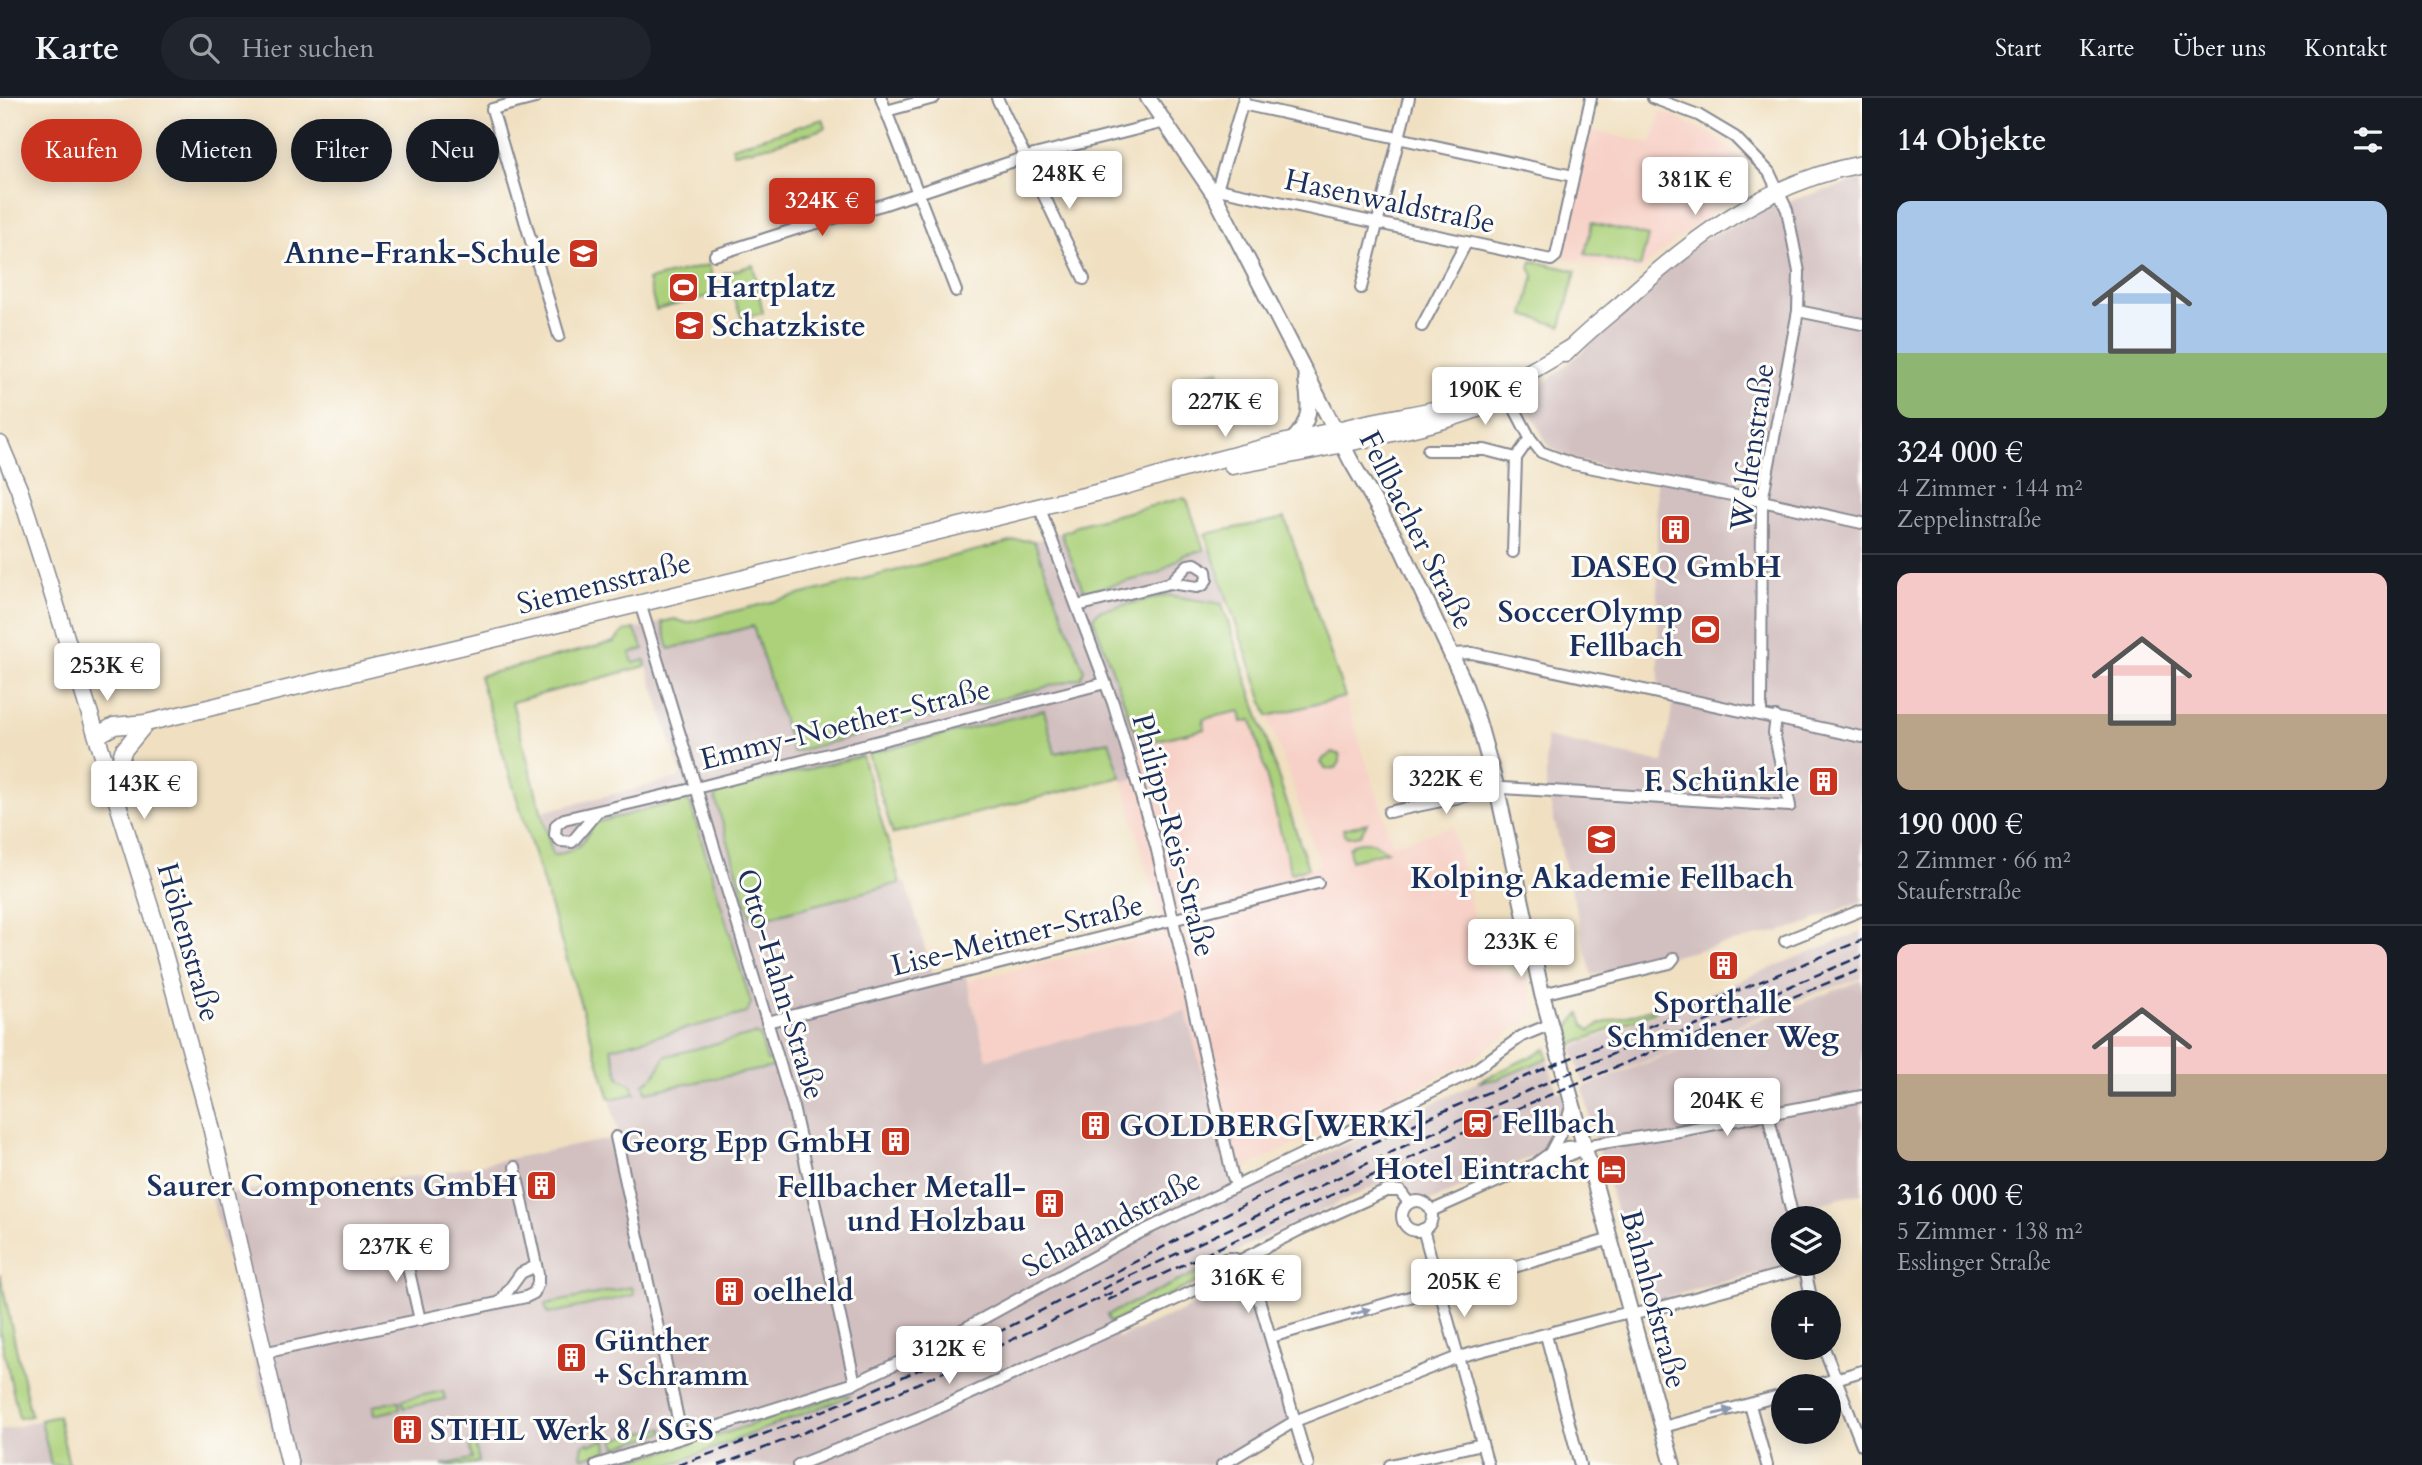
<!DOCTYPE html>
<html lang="de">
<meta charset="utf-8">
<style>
:root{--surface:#171b24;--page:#20242c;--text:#f1f3f6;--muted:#9ea1a6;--line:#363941;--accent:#c8321e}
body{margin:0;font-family:Cardo,serif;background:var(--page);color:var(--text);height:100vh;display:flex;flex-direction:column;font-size:26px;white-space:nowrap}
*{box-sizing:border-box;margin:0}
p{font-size:23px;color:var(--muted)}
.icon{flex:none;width:38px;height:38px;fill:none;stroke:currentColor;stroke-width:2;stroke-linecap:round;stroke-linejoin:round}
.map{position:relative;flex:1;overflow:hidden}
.side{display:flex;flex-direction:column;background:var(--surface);width:560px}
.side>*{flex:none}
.guide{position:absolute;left:21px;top:21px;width:665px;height:63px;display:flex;gap:14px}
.fabs{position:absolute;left:1771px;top:1108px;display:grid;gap:14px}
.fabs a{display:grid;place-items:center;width:70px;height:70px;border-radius:50%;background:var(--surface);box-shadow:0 4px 18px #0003;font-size:35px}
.price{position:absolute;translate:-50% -60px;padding:0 16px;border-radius:7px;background:#fff;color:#222;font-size:23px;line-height:46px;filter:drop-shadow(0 2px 4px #0008)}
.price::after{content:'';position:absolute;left:50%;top:42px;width:21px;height:16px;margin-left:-10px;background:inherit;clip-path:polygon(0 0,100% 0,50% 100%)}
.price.on{background:var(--accent);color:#fff}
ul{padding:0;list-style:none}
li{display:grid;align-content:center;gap:14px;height:371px;padding:0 35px}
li+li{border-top:2px solid var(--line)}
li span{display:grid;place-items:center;height:217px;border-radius:14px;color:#555}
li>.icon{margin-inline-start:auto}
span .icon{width:126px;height:126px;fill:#fffc;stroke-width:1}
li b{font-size:30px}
h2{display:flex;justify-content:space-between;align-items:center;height:84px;padding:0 35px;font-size:30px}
.tag{padding:0 24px;border-radius:32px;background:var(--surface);box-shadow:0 4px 18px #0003;font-size:24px;line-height:63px}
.tag.on{background:var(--accent);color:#fff}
header{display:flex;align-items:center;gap:42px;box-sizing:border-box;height:98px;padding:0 35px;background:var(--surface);border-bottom:2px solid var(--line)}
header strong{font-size:33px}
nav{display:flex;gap:38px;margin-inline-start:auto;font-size:24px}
.search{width:490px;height:63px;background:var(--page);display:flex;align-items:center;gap:18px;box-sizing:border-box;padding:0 24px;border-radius:38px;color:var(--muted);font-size:26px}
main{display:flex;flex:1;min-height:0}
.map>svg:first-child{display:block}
</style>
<header>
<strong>Karte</strong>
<div class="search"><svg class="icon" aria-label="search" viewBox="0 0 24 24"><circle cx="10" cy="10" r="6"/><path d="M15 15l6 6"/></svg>Hier suchen</div>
<nav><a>Start</a><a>Karte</a><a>Über uns</a><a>Kontakt</a></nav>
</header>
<main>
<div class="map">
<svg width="1862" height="1367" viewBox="0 0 1862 1367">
<rect width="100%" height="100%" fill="#fdfcf7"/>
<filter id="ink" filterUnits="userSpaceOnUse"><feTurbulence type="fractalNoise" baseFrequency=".0143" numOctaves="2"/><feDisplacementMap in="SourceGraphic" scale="14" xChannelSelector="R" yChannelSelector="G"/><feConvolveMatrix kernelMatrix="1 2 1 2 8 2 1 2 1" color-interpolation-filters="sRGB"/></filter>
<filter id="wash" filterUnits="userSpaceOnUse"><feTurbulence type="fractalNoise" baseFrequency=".00686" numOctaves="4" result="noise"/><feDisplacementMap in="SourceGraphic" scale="28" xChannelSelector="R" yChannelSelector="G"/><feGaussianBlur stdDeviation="1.57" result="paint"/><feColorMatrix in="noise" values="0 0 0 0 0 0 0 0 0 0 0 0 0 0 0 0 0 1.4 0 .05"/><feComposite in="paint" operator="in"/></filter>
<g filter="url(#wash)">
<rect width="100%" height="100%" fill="#f0e0c1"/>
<g fill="#f7d1c7">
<polygon points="1661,13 1711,36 1736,56 1747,68 1746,87 1740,95 1682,137 1637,175 1562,159 1590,32 1652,46"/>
<polygon points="1345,599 1393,746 1452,729 1486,868 1527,881 1534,909 1530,919 1467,965 1228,1078 1186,913 987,961 968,883 1164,836 1123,684 1142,678 1134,651 1149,644 1205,631 1203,621 1240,613 1251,622 1292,775 1320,767 1268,618"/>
</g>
<g fill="#d2bfc0" fill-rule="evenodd">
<polygon points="1862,82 1862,803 1797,829 1592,877 1546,689 1546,639 1663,665 1675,593 1659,589 1656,380 1574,362 1549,349 1524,302 1580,256 1652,180 1702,142 1774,107"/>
<path d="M 1061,435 L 1085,493 L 1157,476 L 1184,457 L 1210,451 L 1228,504 L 1222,506 L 1167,497 L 1094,517 L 1093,520 L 1141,649 L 1134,651 L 1142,678 L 1123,684 L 1109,643 L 1055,656 L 1044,612 L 719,693 L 715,700 L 751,823 L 906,784 L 934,882 L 965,875 L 987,961 L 1186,913 L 1234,1099 L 1478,984 L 1548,960 L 1557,995 L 1563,993 L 1566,1007 L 1566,1016 L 1552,1045 L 1531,1059 L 1431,1103 L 1413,1096 L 1404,1087 L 1384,1084 L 1244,1149 L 1238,1154 L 1223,1156 L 1212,1167 L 1107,1217 L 1118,1240 L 1249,1185 L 1291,1330 L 1232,1367 L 670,1367 L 697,1357 L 704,1342 L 613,1367 L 281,1367 L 211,1098 L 256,1091 L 427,1077 L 619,1039 L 610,1001 L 635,996 L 620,981 L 610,950 L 747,915 L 751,905 L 690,705 L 685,702 L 594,725 L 581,748 L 576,752 L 553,758 L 541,714 L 678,680 L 681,676 L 645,563 L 633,565 L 630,555 L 644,551 L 634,531 L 662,524 L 670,551 L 753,528 L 793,653 L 1081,580 L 1084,572 L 1034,443 ZM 760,939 L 767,963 L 777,968 L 646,994 L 649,983 L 666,958 Z"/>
<polygon points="1862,833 1862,880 1813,896 1703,942 1584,986 1572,950"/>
<polygon points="1862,882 1862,1095 1791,1113 1793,1120 1783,1120 1783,1166 1793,1166 1644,1205 1593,1033 1583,989"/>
<polygon points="41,1322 51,1367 2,1367 0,1333"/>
</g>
<g fill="#acd17a" stroke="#64806c" stroke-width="2">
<polygon points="823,21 826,30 772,47 734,55 732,49"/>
<polygon points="1592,125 1648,138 1640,169 1585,156"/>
<polygon points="1532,163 1576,173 1561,228 1524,217 1534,177 1530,170"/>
<polygon points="709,167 717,196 656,212 648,182"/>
<polygon points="753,167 763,215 742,220 724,176"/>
<polygon points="1219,272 1221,283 1200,288 1197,277"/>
<polygon points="1183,400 1187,402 1204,452 1184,457 1157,476 1088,493 1083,491 1061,435 1071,432 1077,427"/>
<polygon points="1285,420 1345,599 1268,618 1205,436"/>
<polygon points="1018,442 1034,443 1084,572 1081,580 793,654 753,528 669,551 662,524 675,521 687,525"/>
<polygon points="1167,497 1222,506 1308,770 1291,775 1252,622 1242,624 1240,613 1203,621 1205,631 1149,644 1141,649 1093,520 1098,513"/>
<path d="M 634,531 L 644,551 L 630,555 L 633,565 L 645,562 L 646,568 L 512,604 L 553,758 C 581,750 580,750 594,725 L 685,702 L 690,705 L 751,905 L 747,915 L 611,950 L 620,981 L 631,986 L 635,996 L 610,1001 L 479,578 L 614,544 L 623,534 Z"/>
<polygon points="1044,612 1055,655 1109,643 1121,679 893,736 868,656"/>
<polygon points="1333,654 1340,657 1340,664 1336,670 1326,671 1321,665 1323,661"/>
<polygon points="862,658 900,785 752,823 715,700 719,693"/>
<polygon points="1367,725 1360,737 1348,739 1345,737 1343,731"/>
<polygon points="1361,744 1373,744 1387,753 1351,763 1349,750 1353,746"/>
<polygon points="1689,900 1571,947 1569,928 1580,915 1584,927 1590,933 1600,926"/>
<polygon points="755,936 760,938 767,963 776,961 778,968 646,994 644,986 654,978 666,958"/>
<polygon points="1546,951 1548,960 1498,981 1478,984"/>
<polygon points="1212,1167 1208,1179 1110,1225 1107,1217"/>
<polygon points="0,1176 31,1318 19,1320 0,1236"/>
<polygon points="632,1189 634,1197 548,1216 545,1206"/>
<polygon points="443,1293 445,1301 404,1310 402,1302"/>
<polygon points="844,1296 850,1298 670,1367 613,1367 704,1342"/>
<polygon points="399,1303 400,1311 374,1317 373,1308"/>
<polygon points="58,1318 69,1367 51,1367 41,1322"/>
<polygon points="663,1330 664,1334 617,1349 614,1341"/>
<polygon points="474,1342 479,1364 467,1367 442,1367 472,1361 469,1344"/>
<polygon points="606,1342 607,1353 584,1360 581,1358 583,1347 588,1344 589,1346"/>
</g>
</g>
<g filter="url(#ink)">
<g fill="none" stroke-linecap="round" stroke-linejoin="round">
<defs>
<g id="minor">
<polyline points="535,0 492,11 559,238"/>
<polyline points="881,0 956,193"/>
<polyline points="997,0 1084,181"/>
<polyline points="1653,0 1698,17 1735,39 1769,74 1787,112 1799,174 1798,213 1762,403 1761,615"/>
<polyline points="1242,6 1573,78"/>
<polyline points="886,13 934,0"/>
<polyline points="1218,91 1551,162 1556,158 1591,0"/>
<polyline points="1216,95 1244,0"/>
<polyline points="715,157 799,130 882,107 1026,59 1165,24"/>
<polyline points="1361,190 1409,0"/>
<polyline points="1798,213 1862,226"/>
<polyline points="1422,228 1466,145"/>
<polyline points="1506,294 1530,340 1541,354 1573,366 1762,403 1862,425"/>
<polyline points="1428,352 1485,352 1516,360"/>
<polyline points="1039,408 1113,605 1156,748 1232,1076 1236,1087"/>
<polyline points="1513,454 1516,360 1530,340"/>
<polyline points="640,505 793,1009 855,1285"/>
<polyline points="1077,508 1170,485 1197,489 1203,487 1207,481 1206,473 1195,466 1188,467 1170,485"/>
<polyline points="1452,556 1472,555 1862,639"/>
<polyline points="597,714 572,744 561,743 555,737 556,727 564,721 696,690 1105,585"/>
<polyline points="1389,714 1503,690 1790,708 1774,635 1776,619"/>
<polyline points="1785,843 1862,812"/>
<polyline points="1542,896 1670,865 1674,860"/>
<polyline points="767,924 1318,785"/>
<polyline points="1768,1016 1793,1120"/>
<polyline points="616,1039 682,1339"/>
<polyline points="1550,1055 1567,1023 1572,1005"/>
<path d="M 1538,1064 C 1553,1052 1565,1046 1584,1049"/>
<circle cx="1417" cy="1118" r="15"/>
<polyline points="1431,1113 1534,1067 1559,1061 1596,1046 1679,1033 1862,998"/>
<polyline points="1423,1131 1488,1367"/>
<polyline points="402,1143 420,1222"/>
<circle cx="1230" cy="1174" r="14"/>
<polyline points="1239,1163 1299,1132 1386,1093 1400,1093 1409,1105"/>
<polyline points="1804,1166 1812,1204"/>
<polyline points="1242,1182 1258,1198 1308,1367"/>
<polyline points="500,1204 521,1175 536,1168"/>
<polyline points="1546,1237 1580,1367"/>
<polyline points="1271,1239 1611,1141"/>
<polyline points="1824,1250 1862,1347"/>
<polyline points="263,1255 526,1199 534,1195 538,1185 538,1176 515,1069"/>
<polyline points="1812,1288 1862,1273"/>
<polyline points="1750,1307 1767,1367"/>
<polyline points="1663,1329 1783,1297"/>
<polyline points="596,1367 855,1285 933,1248 1127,1141 1472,974 1522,938 1551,926"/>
<polyline points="798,1367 917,1320 1135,1221 1218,1181"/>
<polyline points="1222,1367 1295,1323 1458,1259 1621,1216 1639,1215 1805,1170"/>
<polyline points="1390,1367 1482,1346"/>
</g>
<g id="tertiary">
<polyline points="1148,0 1215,98 1351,363 1402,451 1463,582 1478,623 1497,691 1542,896 1673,1367"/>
<path d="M 1292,343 C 1312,322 1310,309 1306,282"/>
</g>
<g id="secondary">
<path d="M 1565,256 C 1582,238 1602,222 1621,206 C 1691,141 1766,84 1862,66"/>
<polyline points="0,346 19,391 40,456 160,841 209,1020 290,1367"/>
<path d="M 1232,368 C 1280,359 1327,350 1374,339 C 1425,328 1474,317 1520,291"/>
<path d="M 98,637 L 114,628 L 146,625 L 1125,388 C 1205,364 1286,343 1367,325 C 1404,317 1441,313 1476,300 C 1509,287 1540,268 1570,250"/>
<polyline points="114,685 123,653 146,625"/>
</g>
</defs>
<use href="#minor" stroke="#868890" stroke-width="14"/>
<use href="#tertiary" stroke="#868890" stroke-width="18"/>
<use href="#secondary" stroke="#868890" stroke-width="19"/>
<use href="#minor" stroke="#fff" stroke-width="10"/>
<use href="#tertiary" stroke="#fff" stroke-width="14"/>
<use href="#secondary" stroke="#fff" stroke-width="16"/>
<g stroke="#1b2f5e" stroke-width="2.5" stroke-dasharray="10 5" stroke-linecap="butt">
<polyline points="1662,942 1862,858"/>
<polyline points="1682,944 1862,871"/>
<polyline points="1102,1191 1449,1027 1668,932"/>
<polyline points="1108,1202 1495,1020 1675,944"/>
<path d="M 678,1367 C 766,1337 853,1302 938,1263 C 1072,1201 1200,1126 1333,1063 C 1506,982 1686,915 1862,842"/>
<path d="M 719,1367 C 855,1318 984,1255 1115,1193"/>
</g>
</g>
<defs><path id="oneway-solid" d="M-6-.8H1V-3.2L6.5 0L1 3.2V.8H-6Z" transform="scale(1.75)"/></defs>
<g fill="#8d97ae">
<use href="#oneway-solid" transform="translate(1361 1214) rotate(-16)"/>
<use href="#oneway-solid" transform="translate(1723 1314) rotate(-13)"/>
</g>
</g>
<defs>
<symbol id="school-square" viewBox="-11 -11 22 22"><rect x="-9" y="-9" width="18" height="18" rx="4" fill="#c8321e" stroke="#fdfcf7"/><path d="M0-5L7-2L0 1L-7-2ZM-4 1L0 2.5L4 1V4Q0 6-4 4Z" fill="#fff"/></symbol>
<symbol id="stadium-square" viewBox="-11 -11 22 22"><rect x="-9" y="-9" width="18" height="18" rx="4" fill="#c8321e" stroke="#fdfcf7"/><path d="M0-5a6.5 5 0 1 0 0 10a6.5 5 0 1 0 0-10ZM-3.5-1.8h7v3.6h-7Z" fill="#fff"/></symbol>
<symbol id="building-square" viewBox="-11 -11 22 22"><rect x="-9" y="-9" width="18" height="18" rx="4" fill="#c8321e" stroke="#fdfcf7"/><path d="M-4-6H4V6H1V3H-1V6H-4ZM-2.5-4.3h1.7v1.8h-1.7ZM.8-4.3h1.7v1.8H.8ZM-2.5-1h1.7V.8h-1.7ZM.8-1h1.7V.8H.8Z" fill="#fff"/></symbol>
<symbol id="station-square" viewBox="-11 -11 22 22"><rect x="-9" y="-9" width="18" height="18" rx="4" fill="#c8321e" stroke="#fdfcf7"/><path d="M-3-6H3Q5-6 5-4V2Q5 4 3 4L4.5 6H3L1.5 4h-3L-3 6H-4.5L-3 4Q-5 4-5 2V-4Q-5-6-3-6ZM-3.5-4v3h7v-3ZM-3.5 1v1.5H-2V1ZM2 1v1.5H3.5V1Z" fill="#fff"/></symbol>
<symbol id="hotel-square" viewBox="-11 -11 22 22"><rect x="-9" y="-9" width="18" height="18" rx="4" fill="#c8321e" stroke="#fdfcf7"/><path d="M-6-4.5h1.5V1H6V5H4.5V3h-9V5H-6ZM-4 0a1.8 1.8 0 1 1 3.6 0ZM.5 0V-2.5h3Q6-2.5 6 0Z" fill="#fff"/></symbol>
</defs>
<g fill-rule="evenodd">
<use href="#school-square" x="566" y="138" width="35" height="35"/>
<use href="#stadium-square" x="666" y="172" width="35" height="35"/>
<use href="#school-square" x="672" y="210" width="35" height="35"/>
<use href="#building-square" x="1658" y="414" width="35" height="35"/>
<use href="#stadium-square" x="1688" y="514" width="35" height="35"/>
<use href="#building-square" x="1806" y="666" width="35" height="35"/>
<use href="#school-square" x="1584" y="724" width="35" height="35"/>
<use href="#building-square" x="1706" y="850" width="35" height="35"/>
<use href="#station-square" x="1460" y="1008" width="35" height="35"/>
<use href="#building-square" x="1078" y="1010" width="35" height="35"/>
<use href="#building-square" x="878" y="1026" width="35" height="35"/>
<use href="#hotel-square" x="1594" y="1054" width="35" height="35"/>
<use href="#building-square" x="524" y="1070" width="35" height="35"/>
<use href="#building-square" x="1032" y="1088" width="35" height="35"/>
<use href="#building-square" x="712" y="1176" width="35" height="35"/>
<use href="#building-square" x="554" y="1242" width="35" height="35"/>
<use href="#building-square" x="390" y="1314" width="35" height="35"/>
</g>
<g text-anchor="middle" stroke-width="6" stroke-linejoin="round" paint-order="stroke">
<g font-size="30" fill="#1b2f5e" stroke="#fdfcf7">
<text transform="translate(1390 103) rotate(12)" y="10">Hasenwaldstraße</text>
<text transform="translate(1752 349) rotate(-82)" y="10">Welfenstraße</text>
<text transform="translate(1417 432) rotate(63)" y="10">Fellbacher Straße</text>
<text transform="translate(604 485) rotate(-14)" y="10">Siemensstraße</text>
<text transform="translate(845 626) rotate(-14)" y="10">Emmy-Noether-Straße</text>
<text transform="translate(1174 737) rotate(75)" y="10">Philipp-Reis-Straße</text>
<text transform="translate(1017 837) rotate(-14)" y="10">Lise-Meitner-Straße</text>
<text transform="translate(189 844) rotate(74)" y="10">Höhenstraße</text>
<text transform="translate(781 886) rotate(73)" y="10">Otto-Hahn-Straße</text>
<text transform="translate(1111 1125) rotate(-28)" y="10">Schaflandstraße</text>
<text transform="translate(1654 1201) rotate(75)" y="10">Bahnhofstraße</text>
</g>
<g font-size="30" font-weight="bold" fill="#1b2f5e" stroke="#fdfcf7" text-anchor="end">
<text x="561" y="165">Anne-Frank-Schule</text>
<text x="706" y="199" text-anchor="start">Hartplatz</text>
<text x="712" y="238" text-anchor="start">Schatzkiste</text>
<text x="1676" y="479" text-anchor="middle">DASEQ GmbH</text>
<text x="1683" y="524">SoccerOlymp<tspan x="1683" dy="34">Fellbach</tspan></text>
<text x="1800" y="693">F. Schünkle</text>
<text x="1602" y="790" text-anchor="middle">Kolping Akademie Fellbach</text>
<text x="1723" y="915" text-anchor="middle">Sporthalle<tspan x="1723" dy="34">Schmidener Weg</tspan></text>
<text x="1501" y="1035" text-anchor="start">Fellbach</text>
<text x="1119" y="1038" text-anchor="start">GOLDBERG[WERK]</text>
<text x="872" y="1054">Georg Epp GmbH</text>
<text x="1589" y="1081">Hotel Eintracht</text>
<text x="518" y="1098">Saurer Components GmbH</text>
<text x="1026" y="1099">Fellbacher Metall-<tspan x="1026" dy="34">und Holzbau</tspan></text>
<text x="753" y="1203" text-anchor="start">oelheld</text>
<text x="594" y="1253" text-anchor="start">Günther<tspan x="594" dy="34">+ Schramm</tspan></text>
<text x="430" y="1342" text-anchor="start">STIHL Werk 8 / SGS</text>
</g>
</g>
</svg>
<div class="fabs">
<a><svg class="icon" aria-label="layers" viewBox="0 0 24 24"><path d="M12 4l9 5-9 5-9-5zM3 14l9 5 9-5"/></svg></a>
<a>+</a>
<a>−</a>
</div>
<b class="price" style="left:1069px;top:113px">248K €</b>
<b class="price" style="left:1695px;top:119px">381K €</b>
<b class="price on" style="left:822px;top:140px">324K €</b>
<b class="price" style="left:1485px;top:329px">190K €</b>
<b class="price" style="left:1225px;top:341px">227K €</b>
<b class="price" style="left:107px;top:605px">253K €</b>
<b class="price" style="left:1446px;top:718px">322K €</b>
<b class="price" style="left:144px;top:723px">143K €</b>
<b class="price" style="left:1521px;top:881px">233K €</b>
<b class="price" style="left:1727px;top:1040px">204K €</b>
<b class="price" style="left:396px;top:1186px">237K €</b>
<b class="price" style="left:1248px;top:1217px">316K €</b>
<b class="price" style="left:1464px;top:1221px">205K €</b>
<b class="price" style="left:949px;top:1288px">312K €</b>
<div class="guide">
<a class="tag on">Kaufen</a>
<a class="tag">Mieten</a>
<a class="tag">Filter</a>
<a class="tag">Neu</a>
</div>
</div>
<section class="side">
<h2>14 Objekte<svg class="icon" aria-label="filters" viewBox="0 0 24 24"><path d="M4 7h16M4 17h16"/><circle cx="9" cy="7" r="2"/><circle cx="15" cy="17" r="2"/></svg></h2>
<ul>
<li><span style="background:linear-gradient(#a9c7e8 70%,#8fb573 0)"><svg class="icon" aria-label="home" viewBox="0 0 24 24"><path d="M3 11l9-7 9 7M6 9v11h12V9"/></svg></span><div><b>324 000 €</b><p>4 Zimmer · 144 m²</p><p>Zeppelinstraße</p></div></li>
<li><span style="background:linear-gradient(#f6c9c9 65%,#b9a48a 0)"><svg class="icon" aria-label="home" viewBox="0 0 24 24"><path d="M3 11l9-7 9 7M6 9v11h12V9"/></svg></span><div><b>190 000 €</b><p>2 Zimmer · 66 m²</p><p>Stauferstraße</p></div></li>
<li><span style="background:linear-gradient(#f6c9c9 60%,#b9a48a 0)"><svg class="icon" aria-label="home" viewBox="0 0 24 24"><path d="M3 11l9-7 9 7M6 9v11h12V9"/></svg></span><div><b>316 000 €</b><p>5 Zimmer · 138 m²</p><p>Esslinger Straße</p></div></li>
</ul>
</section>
</main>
